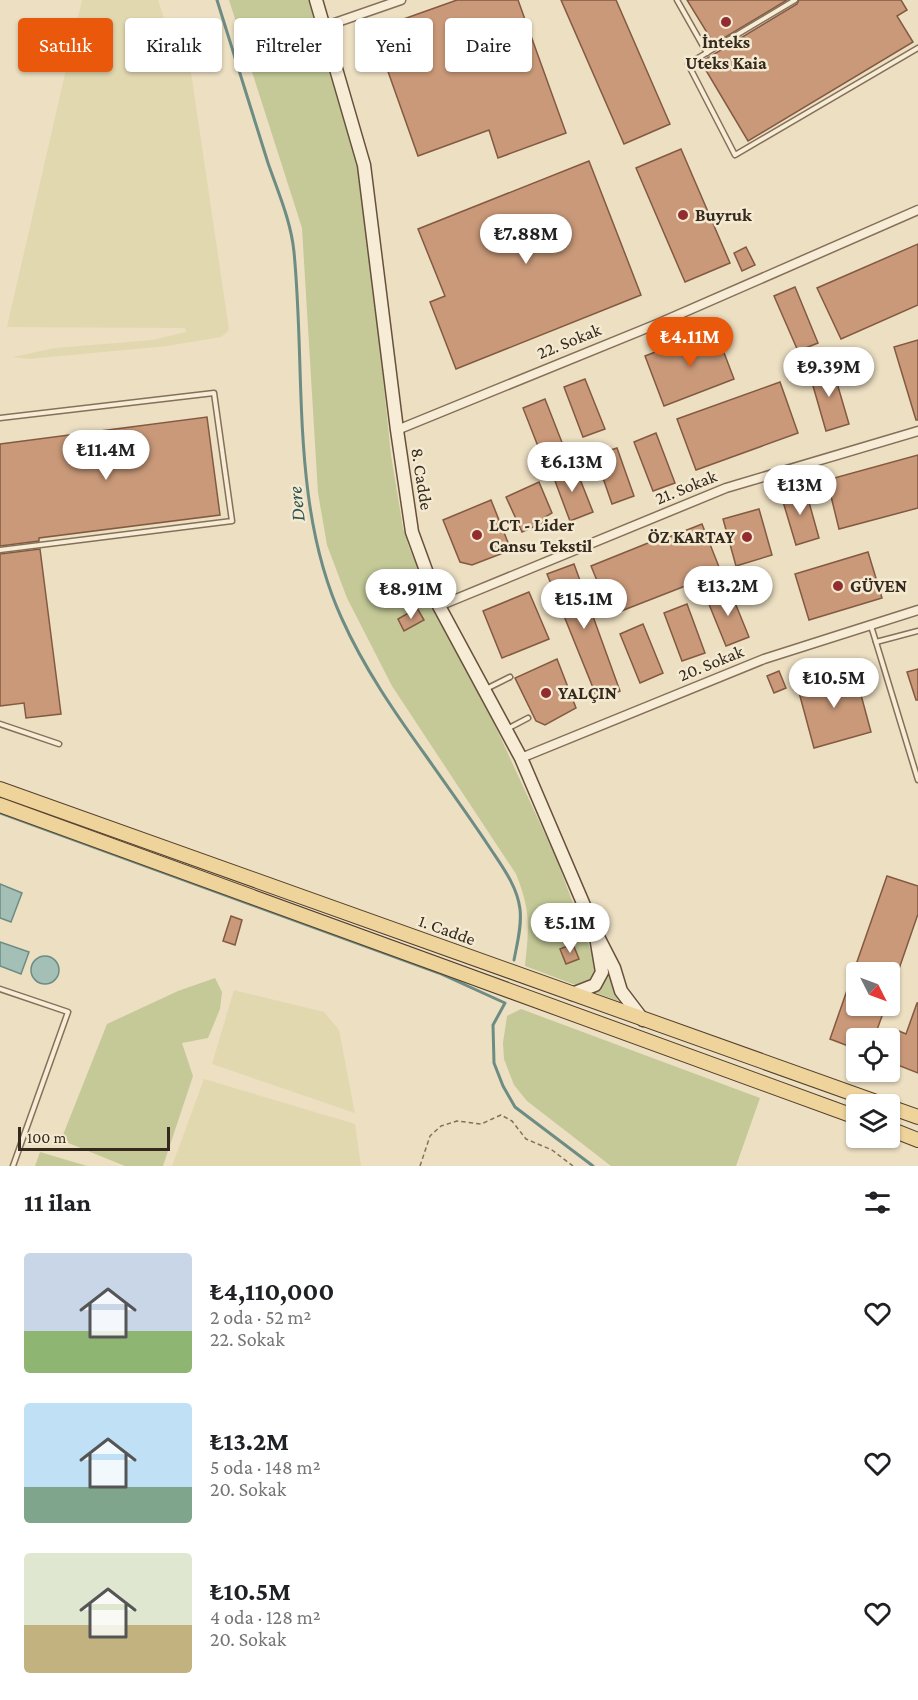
<!DOCTYPE html>
<html lang="tr">
<meta charset="utf-8">
<style>
:root{--surface:#fff;--page:#f6f6f6;--text:#202124;--muted:#757577;--accent:#ea580c}
body{margin:0;font-family:"Crimson Pro",serif;background:var(--page);color:var(--text);height:100vh;display:flex;flex-direction:column;font-size:22px;white-space:nowrap}
*{box-sizing:border-box;margin:0}
p{font-size:20px;color:var(--muted)}
.icon{flex:none;width:33px;height:33px;fill:none;stroke:currentColor;stroke-width:2;stroke-linecap:round;stroke-linejoin:round}
.map{position:relative;height:1166px;overflow:hidden}
.panel{display:flex;flex-direction:column;background:var(--surface);flex:1}
.panel>*{flex:none}
.top-card{position:absolute;left:18px;top:18px;width:600px;height:54px;display:flex;gap:12px}
.needle{width:39px;rotate:132deg}
.controls{position:absolute;left:846px;top:962px;display:grid;gap:12px}
.controls a{display:grid;place-items:center;width:54px;height:54px;border-radius:6px;background:var(--surface);box-shadow:0 2px 4px #0004;font-size:30px}
.scale{position:absolute;left:18px;bottom:15px;width:152px;box-sizing:border-box;padding-left:6px;border:3px solid #35291e;border-top:0;font-size:16px;line-height:21px;white-space:nowrap;color:#35291e;-webkit-text-stroke:4px #f4e9d1;paint-order:stroke}
.price{position:absolute;translate:-50% -51px;padding:0 14px;border-radius:21px;background:#fff;color:#222;font-size:20px;line-height:39px;filter:drop-shadow(0 2px 3px #0008)}
.price::after{content:'';position:absolute;left:50%;top:36px;width:18px;height:14px;margin-left:-9px;background:inherit;clip-path:polygon(0 0,100% 0,50% 100%)}
.price.selected{background:var(--accent);color:#fff}
ul{padding:0;list-style:none}
li{display:flex;align-items:center;gap:18px;height:150px;padding:0 24px}
li span{display:grid;place-items:center;flex:none;width:168px;height:120px;border-radius:6px;color:#555}
li>.icon{margin-inline-start:auto}
span .icon{width:72px;height:72px;fill:#fffc;stroke-width:1}
li b{font-size:26px}
h2{display:flex;justify-content:space-between;align-items:center;height:72px;padding:0 24px;font-size:26px}
.tag{padding:0 21px;border-radius:6px;background:var(--surface);box-shadow:0 2px 4px #0004;font-size:21px;line-height:54px}
.tag.selected{background:var(--accent);color:#fff}
.map>svg:first-child{display:block}
</style>
<div class="map">
<svg width="918" height="1166" viewBox="0 0 918 1166">
<rect width="100%" height="100%" fill="#ecdfc2"/>
<g fill="#e1d8b0">
<polygon points="82,0 158,0 174,51 191,72 229,330 221,337 167,346 28,359 13,357 55,348 153,340 186,332 185,328 7,327"/>
<polygon points="234,990 324,1012 339,1030 355,1113 212,1064"/>
<polygon points="204,1079 355,1124 361,1166 172,1166"/>
</g>
<g fill="#c4c997">
<path d="M 229,0 L 310,0 L 361,165 L 391,455 L 403,528 L 410,550 L 469,669 L 556,858 L 595,962 L 596,968 L 593,978 L 578,986 L 525,966 C 529,927 531,911 516,874 L 392,686 L 347,598 L 327,545 L 318,493 L 302,228 Z"/>
<polygon points="608,970 618,1001 594,992 604,980"/>
<polygon points="215,978 222,992 220,1009 208,1038 182,1043 193,1076 163,1166 125,1166 61,1140 107,1024 178,991"/>
<polygon points="521,1009 760,1098 736,1166 611,1166 527,1101 514,1085 504,1059 503,1043 507,1016"/>
<polygon points="40,1152 87,1166 35,1166"/>
</g>
<g fill="#a4bfb6" stroke="#6c8c84" stroke-width="1.5">
<polygon points="0,884 22,893 11,922 0,918"/>
<polygon points="0,942 29,952 21,974 0,966"/>
<circle cx="45" cy="970" r="14"/>
</g>
<g fill="none" stroke-linecap="round" stroke-linejoin="round">
<g stroke="#6c8c84" stroke-width="3">
<path d="M 217,0 C 234,54 251,109 268,163 C 278,192 291,221 294,252 C 306,374 290,506 342,619 C 364,668 395,713 426,756 C 447,786 468,815 488,845 C 501,865 517,885 520,909 C 522,926 517,944 514,960"/>
<polyline points="0,813 439,973 505,1003 493,1025 494,1063 503,1086 515,1107 593,1166"/>
</g>
</g>
<g fill="#c99979" stroke="#835a41" stroke-width="1.5">
<polygon points="457,0 518,0 566,133 498,158 489,130 418,156 380,49 405,40 398,21"/>
<polygon points="561,0 616,0 670,124 624,144"/>
<polygon points="687,0 787,0 714,44"/>
<polygon points="799,0 901,0 907,10 897,16 913,42 748,141 701,62 797,4"/>
<polygon points="681,149 730,263 685,282 636,168"/>
<polygon points="589,161 641,295 456,369 430,302 445,296 418,229"/>
<polygon points="918,244 918,305 841,339 817,288"/>
<polygon points="746,247 755,265 742,271 734,253"/>
<polygon points="795,287 818,343 798,351 774,296"/>
<polygon points="715,329 734,379 664,406 645,356"/>
<polygon points="918,340 918,420 916,420 894,347"/>
<polygon points="832,366 849,424 826,431 809,372"/>
<polygon points="585,379 605,429 583,437 564,387"/>
<polygon points="780,382 798,433 696,470 677,419"/>
<polygon points="545,399 563,445 541,454 523,408"/>
<polygon points="207,417 220,515 39,538 39,541 0,546 0,444"/>
<polygon points="656,433 675,483 653,491 634,442"/>
<polygon points="617,448 634,496 612,504 595,455"/>
<polygon points="918,455 918,508 839,529 827,480"/>
<polygon points="574,464 593,512 570,521 552,473"/>
<polygon points="539,482 552,513 545,517 547,521 522,532 506,497"/>
<polygon points="805,488 819,538 796,545 781,495"/>
<polygon points="491,500 511,550 472,565 460,562 443,520"/>
<polygon points="759,509 772,555 736,566 723,519"/>
<polygon points="702,524 721,572 611,615 591,566 658,539 659,541"/>
<polygon points="40,549 61,714 26,718 24,703 0,706 0,554"/>
<polygon points="868,552 882,598 809,620 795,574"/>
<polygon points="574,564 620,691 598,700 547,574"/>
<polygon points="729,588 749,637 726,646 706,597"/>
<polygon points="529,592 549,639 502,658 483,611"/>
<polygon points="687,604 705,653 682,661 664,613"/>
<polygon points="417,608 424,620 404,631 398,619"/>
<polygon points="643,624 663,673 640,683 620,634"/>
<polygon points="557,659 576,708 545,725 536,721 515,678"/>
<polygon points="854,669 871,732 814,748 797,685"/>
<polygon points="918,669 918,700 916,700 907,672"/>
<polygon points="779,671 786,688 774,693 767,676"/>
<polygon points="887,876 918,886 918,914 891,992 890,972 856,972 856,1005 886,1005 874,1038 856,1038 856,1049 830,1039"/>
<polygon points="231,916 242,920 235,945 223,941"/>
<polygon points="573,944 579,959 566,964 560,949"/>
<polygon points="917,1003 918,1003 918,1073 890,1062 890,1055 899,1031 906,1034"/>
</g>
<g fill="none" stroke-linecap="round" stroke-linejoin="round">
<defs>
<g id="lane">
<polyline points="677,0 707,53"/>
<polyline points="795,0 688,64 735,155 918,48"/>
<polyline points="0,418 214,393 232,521 0,550"/>
<polyline points="871,626 876,642"/>
<polyline points="918,631 876,642 918,780"/>
<polyline points="488,688 510,677"/>
<polyline points="0,724 59,744"/>
<polyline points="509,728 528,718"/>
<polyline points="0,989 68,1012 13,1166"/>
</g>
<g id="street">
<polyline points="326,26 401,0"/>
<polyline points="397,430 657,324 918,210"/>
<polyline points="439,606 726,488 918,431"/>
<polyline points="521,758 764,659 918,610"/>
</g>
<g id="secondary">
<polyline points="316,0 364,165 397,430 412,532 439,606 521,758 595,931"/>
<polyline points="572,994 595,985 602,972 595,931 614,968 621,991 643,1020"/>
</g>
<g id="primary">
<polyline points="0,789 882,1104"/>
<polyline points="0,805 856,1117"/>
<polyline points="890,1107 918,1117"/>
<polyline points="890,1129 918,1140"/>
</g>
</defs>
<use href="#lane" stroke="#85705a" stroke-width="7"/>
<use href="#street" stroke="#85705a" stroke-width="11"/>
<use href="#secondary" stroke="#67513d" stroke-width="15"/>
<use href="#primary" stroke="#533f2e" stroke-width="16"/>
<polyline stroke="#85705a" stroke-width="1.5" stroke-dasharray="4.5 3" stroke-linecap="butt" points="420,1166 430,1136 441,1126 457,1121 481,1124 501,1115 512,1121 526,1139 552,1150 573,1166"/>
<use href="#lane" stroke="#f7ecd5" stroke-width="4"/>
<use href="#street" stroke="#f7ecd5" stroke-width="8"/>
<use href="#secondary" stroke="#f7ecd5" stroke-width="12"/>
<use href="#primary" stroke="#eed39b" stroke-width="14"/>
</g>
<g fill="#912d2f" stroke="#f4e9d1" stroke-width="2">
<circle cx="726" cy="22" r="6"/>
<circle cx="683" cy="215" r="6"/>
<circle cx="477" cy="535" r="6"/>
<circle cx="747" cy="537" r="6"/>
<circle cx="838" cy="586" r="6"/>
<circle cx="546" cy="693" r="6"/>
</g>
<g text-anchor="middle" stroke-width="5" stroke-linejoin="round" paint-order="stroke">
<g font-size="18" font-weight="bold" fill="#35291e" stroke="#f4e9d1" text-anchor="start">
<text x="726" y="48" text-anchor="middle">İnteks<tspan x="726" dy="21">Uteks Kaia</tspan></text>
<text x="695" y="221">Buyruk</text>
<text x="489" y="531">LCT - Lider<tspan x="489" dy="21">Cansu Tekstil</tspan></text>
<text x="735" y="543" text-anchor="end">ÖZ KARTAY</text>
<text x="850" y="592">GÜVEN</text>
<text x="558" y="699">YALÇIN</text>
</g>
<g font-size="18" fill="#35291e" stroke="#f4e9d1">
<text transform="translate(569 341) rotate(-22)" y="6">22. Sokak</text>
<text transform="translate(422 479) rotate(81)" y="6">8. Cadde</text>
<text transform="translate(686 487) rotate(-22)" y="6">21. Sokak</text>
<text transform="translate(711 663) rotate(-22)" y="6">20. Sokak</text>
<text transform="translate(447 930) rotate(20)" y="6">1. Cadde</text>
</g>
<g font-size="20" font-style="italic" fill="#2e5551" stroke="#f4e9d1">
<text transform="translate(296 504) rotate(-96)" y="7">Dere</text>
</g>
</g>
</svg>
<div class="controls">
<a><svg class="needle" viewBox="-14 -14 28 28"><path d="M0-13l5 13h-10z" fill="#e53935"/><path d="M0 13l5-13h-10z" fill="#757577"/></svg></a>
<a><svg class="icon" aria-label="locate" viewBox="0 0 24 24"><circle cx="12" cy="12" r="6"/><path d="M12 2v4M12 18v4M2 12h4M18 12h4"/></svg></a>
<a><svg class="icon" aria-label="layers" viewBox="0 0 24 24"><path d="M12 4l9 5-9 5-9-5zM3 14l9 5 9-5"/></svg></a>
</div>
<div class="scale">100 m</div>
<b class="price" style="left:526px;top:265px">₺7.88M</b>
<b class="price selected" style="left:690px;top:368px">₺4.11M</b>
<b class="price" style="left:829px;top:398px">₺9.39M</b>
<b class="price" style="left:106px;top:481px">₺11.4M</b>
<b class="price" style="left:572px;top:493px">₺6.13M</b>
<b class="price" style="left:800px;top:516px">₺13M</b>
<b class="price" style="left:728px;top:617px">₺13.2M</b>
<b class="price" style="left:411px;top:620px">₺8.91M</b>
<b class="price" style="left:584px;top:630px">₺15.1M</b>
<b class="price" style="left:834px;top:709px">₺10.5M</b>
<b class="price" style="left:570px;top:954px">₺5.1M</b>
<div class="top-card">
<a class="tag selected">Satılık</a>
<a class="tag">Kiralık</a>
<a class="tag">Filtreler</a>
<a class="tag">Yeni</a>
<a class="tag">Daire</a>
</div>
</div>
<section class="panel">
<h2>11 ilan<svg class="icon" aria-label="filters" viewBox="0 0 24 24"><path d="M4 7h16M4 17h16"/><circle cx="9" cy="7" r="2"/><circle cx="15" cy="17" r="2"/></svg></h2>
<ul>
<li><span style="background:linear-gradient(#c9d6e8 65%,#8fb573 0)"><svg class="icon" aria-label="home" viewBox="0 0 24 24"><path d="M3 11l9-7 9 7M6 9v11h12V9"/></svg></span><div><b>₺4,110,000</b><p>2 oda · 52 m²</p><p>22. Sokak</p></div><svg class="icon" aria-label="heart" viewBox="0 0 24 24"><path d="M12 20l-8-8c-3-5 5-10 8-4 3-6 11-1 8 4z"/></svg></li>
<li><span style="background:linear-gradient(#bfe0f5 70%,#7fa58c 0)"><svg class="icon" aria-label="home" viewBox="0 0 24 24"><path d="M3 11l9-7 9 7M6 9v11h12V9"/></svg></span><div><b>₺13.2M</b><p>5 oda · 148 m²</p><p>20. Sokak</p></div><svg class="icon" aria-label="heart" viewBox="0 0 24 24"><path d="M12 20l-8-8c-3-5 5-10 8-4 3-6 11-1 8 4z"/></svg></li>
<li><span style="background:linear-gradient(#dfe7d0 60%,#c2b280 0)"><svg class="icon" aria-label="home" viewBox="0 0 24 24"><path d="M3 11l9-7 9 7M6 9v11h12V9"/></svg></span><div><b>₺10.5M</b><p>4 oda · 128 m²</p><p>20. Sokak</p></div><svg class="icon" aria-label="heart" viewBox="0 0 24 24"><path d="M12 20l-8-8c-3-5 5-10 8-4 3-6 11-1 8 4z"/></svg></li>
</ul>
</section>
